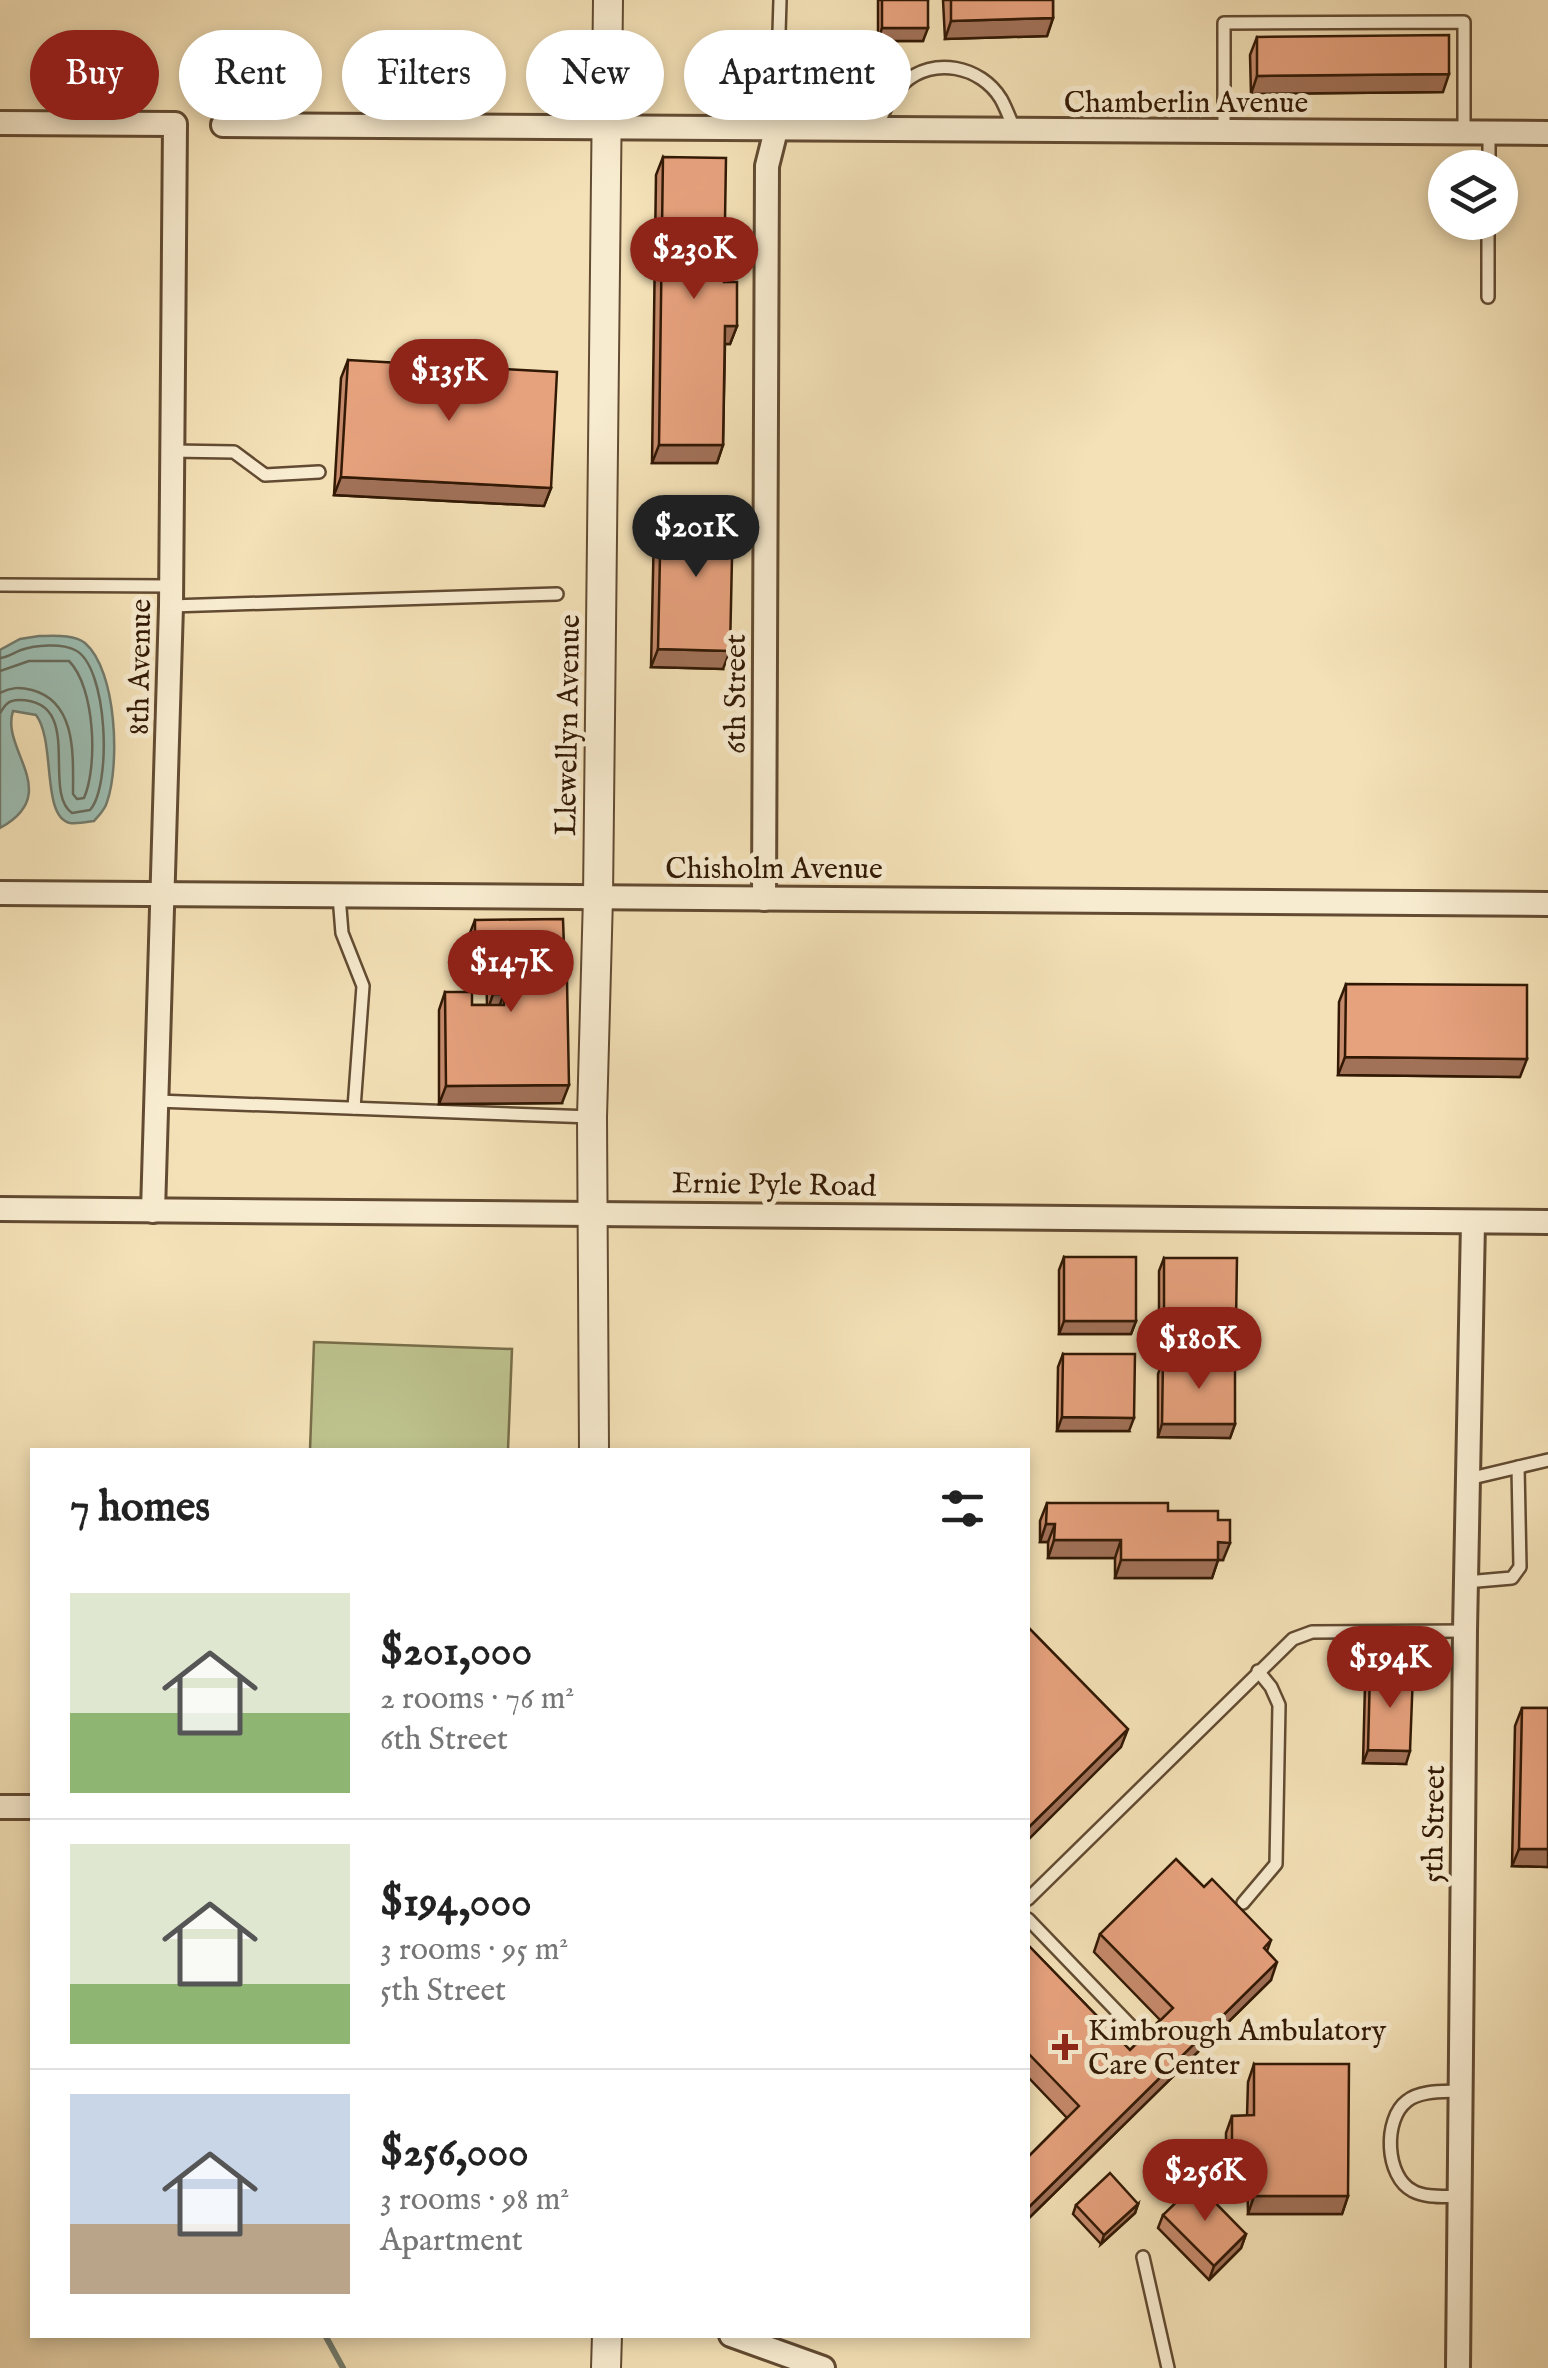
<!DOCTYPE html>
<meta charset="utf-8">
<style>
:root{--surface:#fff;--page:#f6f6f6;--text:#222;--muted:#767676;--line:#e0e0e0;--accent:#8f2418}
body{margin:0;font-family:"IM FELL English",serif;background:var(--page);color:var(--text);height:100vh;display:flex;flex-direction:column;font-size:38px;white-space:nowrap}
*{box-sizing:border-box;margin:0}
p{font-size:32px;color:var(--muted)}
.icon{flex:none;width:55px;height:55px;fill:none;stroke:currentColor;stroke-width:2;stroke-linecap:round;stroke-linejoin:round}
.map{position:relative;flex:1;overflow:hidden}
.drawer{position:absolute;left:30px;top:1448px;width:1000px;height:890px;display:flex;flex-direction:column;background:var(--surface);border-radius:0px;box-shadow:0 5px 15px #0003}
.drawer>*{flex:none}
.top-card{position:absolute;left:30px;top:30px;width:1000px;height:90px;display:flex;gap:20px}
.tools{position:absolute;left:1428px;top:150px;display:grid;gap:20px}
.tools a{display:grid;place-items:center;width:90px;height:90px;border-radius:50%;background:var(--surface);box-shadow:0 5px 15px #0003;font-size:50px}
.price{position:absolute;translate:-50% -85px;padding:0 22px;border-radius:35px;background:var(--accent);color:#fff;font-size:32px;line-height:65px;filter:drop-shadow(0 2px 5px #0008)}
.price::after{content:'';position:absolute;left:50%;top:60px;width:30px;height:22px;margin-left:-15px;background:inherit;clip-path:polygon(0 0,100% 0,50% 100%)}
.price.on{background:#222;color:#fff}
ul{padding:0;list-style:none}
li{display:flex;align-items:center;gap:30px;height:250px;padding:0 40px}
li+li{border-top:2px solid var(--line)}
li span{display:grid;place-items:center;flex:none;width:280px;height:200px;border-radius:0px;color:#555}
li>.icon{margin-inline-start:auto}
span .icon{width:120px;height:120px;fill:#fffc;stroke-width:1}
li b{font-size:42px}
h2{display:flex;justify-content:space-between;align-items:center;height:120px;padding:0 40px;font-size:42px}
.chip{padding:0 35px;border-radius:45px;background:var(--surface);box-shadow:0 5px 15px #0003;font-size:35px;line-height:90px}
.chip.on{background:var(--accent);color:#fff}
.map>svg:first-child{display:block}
</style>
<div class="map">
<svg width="1548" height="2368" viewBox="0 0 1548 2368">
<rect width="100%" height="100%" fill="#f4e1b7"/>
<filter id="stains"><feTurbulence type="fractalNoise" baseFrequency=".002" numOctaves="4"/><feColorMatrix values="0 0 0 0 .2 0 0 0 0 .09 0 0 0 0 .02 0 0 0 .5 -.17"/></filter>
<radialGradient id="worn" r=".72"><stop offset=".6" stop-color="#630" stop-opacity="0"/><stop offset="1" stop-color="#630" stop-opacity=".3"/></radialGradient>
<polygon fill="#bdc28d" stroke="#786e49" stroke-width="2.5" points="314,1342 512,1349 508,1450 310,1450"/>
<path fill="#9cbdb2" stroke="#727b6d" stroke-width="2.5" d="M 39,636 C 53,636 74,634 85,643 C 117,671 120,765 107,802 C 105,810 99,815 94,821 C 87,822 77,824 70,823 C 41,817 56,741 36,715 L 13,711 C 0,750 64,793 0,828 L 0,650 L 20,639 Z"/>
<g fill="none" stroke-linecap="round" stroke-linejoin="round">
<g stroke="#676b5c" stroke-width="2.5">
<path d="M 0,658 C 9,657 13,653 21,650 C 35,645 62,643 75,650 C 108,666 112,785 90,810 L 72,813 C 41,791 85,700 19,700 C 8,700 5,705 0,713"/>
<path d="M 0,671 L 29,661 L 69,661 C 95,687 98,766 84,798 L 77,799 L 73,794 C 73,756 77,702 32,690 C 20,687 11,687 0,693"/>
</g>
<polyline stroke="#727b6d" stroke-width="6" points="325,2335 343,2368"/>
<defs>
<g id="service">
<polyline points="776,130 780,0"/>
<path d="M 875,130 C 883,113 890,97 904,83 C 933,56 981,66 1001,99 C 1006,108 1010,119 1014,128"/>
<polyline points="1224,132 1224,23 1464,22 1464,133"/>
<polyline points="1489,168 1489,133"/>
<polyline points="1488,297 1488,222"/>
<polyline points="172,451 234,452 265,475 319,472"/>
<polyline points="0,585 171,586"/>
<polyline points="171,606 557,594"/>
<polyline points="339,896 342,933 363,986 354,1108"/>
<polyline points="157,1101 592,1117"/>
<polyline points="1468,1479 1548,1460"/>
<polyline points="1466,1582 1512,1578 1520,1567 1518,1467"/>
<polyline points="1028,1899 1293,1639 1312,1632 1465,1631"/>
<polyline points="1243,1903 1276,1864 1279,1705 1271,1687 1258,1671"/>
<polyline points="1028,1919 1131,2026"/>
<path d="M 1460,2197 C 1445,2196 1426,2198 1413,2191 C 1385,2177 1383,2119 1407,2101 C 1421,2090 1444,2092 1461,2091"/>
<polyline points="1143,2257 1168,2368"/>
</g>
<g id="minor">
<polyline points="0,123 175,124 171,606 153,1211"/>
<polyline points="223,125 1548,133"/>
<polyline points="0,893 1548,904"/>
<polyline points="764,899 767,166 776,130"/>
<polyline points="0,1209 1548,1222"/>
<polyline points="0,1807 32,1807"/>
<polyline points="731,2335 823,2368"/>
<polyline points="1458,2368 1465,1631 1473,1222"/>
</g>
<g id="tertiary">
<polyline points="594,1450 592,1117 598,897 608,0"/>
<polyline points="606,2368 607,2335"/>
</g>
</defs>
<use href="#service" stroke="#624b32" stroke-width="16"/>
<use href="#minor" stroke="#624b32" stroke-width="28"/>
<use href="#tertiary" stroke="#624b32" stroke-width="32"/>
<use href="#service" stroke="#f8ecd0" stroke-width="11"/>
<use href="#minor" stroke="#f8ecd0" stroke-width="22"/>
<use href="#tertiary" stroke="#f8ecd0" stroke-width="28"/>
</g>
<g fill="#c68a6c" stroke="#321905" stroke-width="2.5">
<polygon points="878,0 928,0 923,41 878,41"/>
<polygon points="943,0 1053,0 1053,18 1047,36 945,39"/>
<polygon points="1257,37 1443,92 1251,94 1250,55"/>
<polygon points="663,157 724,282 737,326 730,344 725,344 723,445 717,463 652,463 656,175"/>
<polygon points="348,360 551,488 544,506 334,495 341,378"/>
<polygon points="661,510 723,669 651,667 654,528"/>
<polygon points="475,920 557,966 524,966 524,981 562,1103 439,1104 439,1010 445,992 472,1005 487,1005 486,964 468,964 468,938"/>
<polygon points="1346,984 1520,1077 1338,1075 1339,1002"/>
<polygon points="1064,1257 1136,1321 1131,1334 1059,1334 1059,1270"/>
<polygon points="1164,1258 1231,1335 1159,1335 1159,1271"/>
<polygon points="1063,1354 1129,1431 1057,1431 1058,1367"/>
<polygon points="1163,1360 1235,1424 1230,1438 1158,1437 1158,1374"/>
<polygon points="1047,1503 1168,1511 1218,1520 1223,1560 1218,1560 1212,1578 1115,1578 1115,1558 1048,1558 1048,1542 1040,1542 1040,1521"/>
<polygon points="1370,1672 1406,1764 1363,1763 1365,1685"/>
<polygon points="1522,1708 1548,1708 1548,1867 1512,1866 1515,1726"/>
<polygon points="1204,1887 1271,1940 1267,1951 1271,1980 1028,2219 1028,2157 1067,2118 1028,2077 1028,1945 1130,2050 1160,2020 1094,1952 1100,1934"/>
<polygon points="1254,2064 1348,2196 1342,2214 1248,2214 1247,2166 1226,2166 1226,2133 1232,2116 1247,2116 1248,2082"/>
<polygon points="1138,2204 1135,2213 1101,2244 1073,2214 1076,2205"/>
<polygon points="1163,2215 1246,2234 1241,2248 1209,2280 1158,2228"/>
</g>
<g fill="#a17158" stroke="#321905" stroke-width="2.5">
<polygon points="1053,18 1047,36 945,39 951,21"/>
<polygon points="882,28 928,28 923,41 878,41"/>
<polygon points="1449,74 1443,92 1251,94 1257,76"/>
<polygon points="725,326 737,326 730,344 718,344"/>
<polygon points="659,445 723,445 717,463 652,463"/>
<polygon points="341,477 551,488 544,506 334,495"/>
<polygon points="658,649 730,651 723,669 651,667"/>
<polygon points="475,946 493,946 486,964 468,964"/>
<polygon points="524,948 564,948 557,966 518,966"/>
<polygon points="493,994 504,994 497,1012 487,1012"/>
<polygon points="1345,1057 1527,1059 1520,1077 1338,1075"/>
<polygon points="569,1085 562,1103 439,1104 446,1086"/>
<polygon points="1064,1321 1136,1321 1131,1334 1059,1334"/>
<polygon points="1164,1321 1236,1322 1231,1335 1159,1335"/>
<polygon points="1062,1417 1134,1418 1129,1431 1057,1431"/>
<polygon points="1162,1424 1235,1424 1230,1438 1158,1437"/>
<polygon points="1046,1524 1055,1524 1048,1542 1040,1542"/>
<polygon points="1054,1540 1121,1540 1115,1558 1048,1558"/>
<polygon points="1218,1542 1230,1543 1223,1560 1218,1560 1212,1578 1115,1578 1121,1560"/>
<polygon points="1128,1729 1121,1747 1028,1840 1028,1828"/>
<polygon points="1368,1750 1410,1751 1406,1764 1363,1763"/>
<polygon points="1519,1849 1548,1849 1548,1867 1512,1866"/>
<polygon points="1277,1962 1271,1980 1028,2219 1028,2208"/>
<polygon points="1232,2148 1254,2148 1247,2166 1226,2166"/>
<polygon points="1254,2196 1348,2196 1342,2214 1248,2214"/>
<polygon points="1138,2204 1135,2213 1101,2244 1104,2235"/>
<polygon points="1246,2234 1241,2248 1209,2280 1214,2266"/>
</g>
<g fill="#e6a17d" stroke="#321905" stroke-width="2.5">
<rect x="882" y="0" width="46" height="28"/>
<polygon points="951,0 1053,0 1053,18 951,21"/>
<polygon points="1449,35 1449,74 1257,76 1257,37"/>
<polygon points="663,157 726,158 724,282 737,282 737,326 725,326 723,445 659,445"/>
<polygon points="348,360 557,372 551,488 341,477"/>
<polygon points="661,510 733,511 730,651 658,649"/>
<polygon points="563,919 564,948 524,948 524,981 567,980 569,1085 446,1086 445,992 472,992 472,1005 504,1005 504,994 493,994 493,946 475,946 475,920"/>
<polygon points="1346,984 1527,985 1527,1059 1345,1057"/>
<rect x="1064" y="1257" width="72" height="64"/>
<polygon points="1164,1258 1237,1258 1236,1322 1164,1321"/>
<polygon points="1063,1354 1135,1354 1134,1418 1062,1417"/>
<polygon points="1163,1360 1235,1361 1235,1424 1162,1424"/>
<polygon points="1047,1503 1168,1503 1168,1511 1218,1511 1218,1520 1230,1520 1230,1543 1218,1542 1218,1560 1121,1560 1121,1540 1054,1540 1055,1524 1046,1524"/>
<polygon points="1028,1627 1128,1729 1028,1828"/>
<polygon points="1370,1672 1413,1673 1410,1751 1368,1750"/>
<polygon points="1522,1708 1548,1708 1548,1849 1519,1849"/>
<polygon points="1176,1859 1204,1887 1212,1879 1271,1940 1264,1948 1277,1962 1028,2208 1028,2157 1079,2106 1028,2053 1028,1945 1130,2050 1173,2008 1100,1934"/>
<polygon points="1254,2064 1349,2064 1348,2196 1254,2196 1254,2148 1232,2148 1232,2116 1254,2115"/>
<polygon points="1110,2173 1138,2204 1104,2235 1076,2205"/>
<polygon points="1196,2183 1246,2234 1214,2266 1163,2215"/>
</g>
<path fill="#8f2418" stroke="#f8ecd0" stroke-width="4" d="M1060 2032h10v10h10v10h-10v10h-10v-10h-10v-10h10z"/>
<g text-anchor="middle" stroke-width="10" stroke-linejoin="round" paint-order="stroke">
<g font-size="30" fill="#321905" stroke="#f8ecd0">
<text x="1186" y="112">Chamberlin Avenue</text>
<text transform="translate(139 667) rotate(-89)" y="10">8th Avenue</text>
<text transform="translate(735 694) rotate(-90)" y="10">6th Street</text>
<text transform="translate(567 725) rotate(-89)" y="10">Llewellyn Avenue</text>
<text x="774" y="878">Chisholm Avenue</text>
<text transform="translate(774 1184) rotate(1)" y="10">Ernie Pyle Road</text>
<text transform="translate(1433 1824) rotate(-89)" y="10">5th Street</text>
</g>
<g font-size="30" fill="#321905" stroke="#f8ecd0" text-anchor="start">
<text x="1088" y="2040">Kimbrough Ambulatory<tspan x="1088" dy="34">Care Center</tspan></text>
</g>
</g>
<rect width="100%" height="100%" filter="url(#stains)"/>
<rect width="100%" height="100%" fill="url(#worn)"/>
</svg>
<div class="tools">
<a><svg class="icon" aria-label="layers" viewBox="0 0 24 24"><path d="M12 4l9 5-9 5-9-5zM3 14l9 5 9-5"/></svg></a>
</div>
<b class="price" style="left:694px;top:302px">$230K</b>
<b class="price" style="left:449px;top:424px">$135K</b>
<b class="price on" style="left:696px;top:580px">$201K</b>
<b class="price" style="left:511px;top:1015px">$147K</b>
<b class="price" style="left:1199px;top:1392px">$180K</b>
<b class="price" style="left:1390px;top:1711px">$194K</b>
<b class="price" style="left:1205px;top:2224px">$256K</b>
<div class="top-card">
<a class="chip on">Buy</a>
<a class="chip">Rent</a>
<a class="chip">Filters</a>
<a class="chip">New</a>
<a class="chip">Apartment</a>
</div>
<section class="drawer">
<h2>7 homes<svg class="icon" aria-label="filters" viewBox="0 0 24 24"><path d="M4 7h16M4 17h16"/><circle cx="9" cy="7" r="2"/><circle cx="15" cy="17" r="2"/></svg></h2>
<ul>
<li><span style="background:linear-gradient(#dfe7d0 60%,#8fb573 0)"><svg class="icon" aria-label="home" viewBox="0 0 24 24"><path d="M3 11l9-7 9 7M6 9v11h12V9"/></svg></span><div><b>$201,000</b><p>2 rooms · 76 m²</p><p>6th Street</p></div></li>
<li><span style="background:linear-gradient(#dfe7d0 70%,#8fb573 0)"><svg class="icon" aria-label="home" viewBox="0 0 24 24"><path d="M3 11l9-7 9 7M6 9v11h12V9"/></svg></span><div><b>$194,000</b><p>3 rooms · 95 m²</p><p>5th Street</p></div></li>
<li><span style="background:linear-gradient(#c9d6e8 65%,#b9a48a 0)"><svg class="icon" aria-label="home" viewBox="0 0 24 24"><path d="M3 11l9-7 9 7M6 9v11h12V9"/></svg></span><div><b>$256,000</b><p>3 rooms · 98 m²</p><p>Apartment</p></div></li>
</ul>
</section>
</div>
